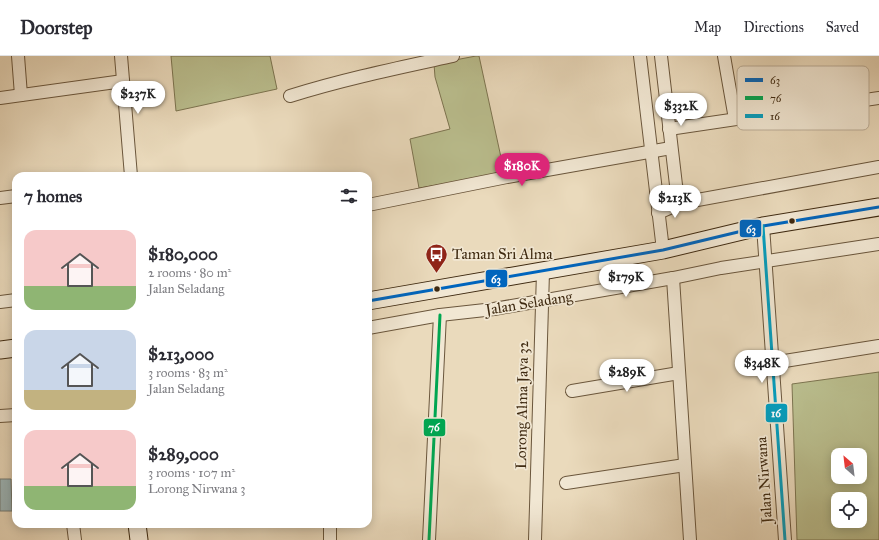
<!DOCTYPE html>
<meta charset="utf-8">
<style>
:root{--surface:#fff;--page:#f7f7f7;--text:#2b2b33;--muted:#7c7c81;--line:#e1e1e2;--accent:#db2777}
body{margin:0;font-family:"IM FELL Great Primer",serif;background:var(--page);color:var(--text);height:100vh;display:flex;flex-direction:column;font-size:15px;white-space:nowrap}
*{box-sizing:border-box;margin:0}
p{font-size:13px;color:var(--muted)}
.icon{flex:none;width:22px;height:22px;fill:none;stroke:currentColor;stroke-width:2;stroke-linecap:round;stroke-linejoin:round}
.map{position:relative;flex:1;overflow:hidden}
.drawer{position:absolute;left:12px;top:116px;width:360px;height:356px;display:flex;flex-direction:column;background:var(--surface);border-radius:12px;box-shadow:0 2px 10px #0003}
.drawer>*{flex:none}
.needle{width:26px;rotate:332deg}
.controls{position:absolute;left:831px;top:392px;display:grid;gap:8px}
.controls a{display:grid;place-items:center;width:36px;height:36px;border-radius:8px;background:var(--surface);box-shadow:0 2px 10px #0003;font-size:20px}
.price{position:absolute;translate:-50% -34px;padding:0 9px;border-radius:14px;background:#fff;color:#222;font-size:13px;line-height:26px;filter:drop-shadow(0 1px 2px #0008)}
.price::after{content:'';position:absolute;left:50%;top:24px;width:12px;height:9px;margin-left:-6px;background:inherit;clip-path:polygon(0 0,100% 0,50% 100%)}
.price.on{background:var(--accent);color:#fff}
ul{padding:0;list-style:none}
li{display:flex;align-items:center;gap:12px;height:100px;padding:0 12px}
li span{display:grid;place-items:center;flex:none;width:112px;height:80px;border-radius:12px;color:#555}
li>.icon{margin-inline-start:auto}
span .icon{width:48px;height:48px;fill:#fffc;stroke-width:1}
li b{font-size:17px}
h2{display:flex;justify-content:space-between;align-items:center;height:48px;padding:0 12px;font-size:17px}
header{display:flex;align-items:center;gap:24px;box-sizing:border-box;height:56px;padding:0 20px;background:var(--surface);border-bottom:1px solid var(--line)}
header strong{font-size:19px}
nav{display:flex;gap:22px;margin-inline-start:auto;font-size:14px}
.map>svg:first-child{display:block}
</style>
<header>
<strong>Doorstep</strong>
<nav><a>Map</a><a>Directions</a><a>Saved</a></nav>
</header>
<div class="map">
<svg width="879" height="484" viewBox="0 0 879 484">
<rect width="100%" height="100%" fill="#eadabc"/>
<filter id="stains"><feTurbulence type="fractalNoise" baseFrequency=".005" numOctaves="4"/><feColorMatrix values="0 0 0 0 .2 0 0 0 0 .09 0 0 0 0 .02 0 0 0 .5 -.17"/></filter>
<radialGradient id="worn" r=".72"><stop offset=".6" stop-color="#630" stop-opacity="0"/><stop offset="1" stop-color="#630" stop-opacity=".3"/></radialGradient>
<g fill="#babe8e" stroke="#7c7450" fill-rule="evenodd">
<polygon points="171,0 270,0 277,33 176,55"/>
<polygon points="476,0 479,0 502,106 498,112 499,119 419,132 410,83 450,73 435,21 434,8"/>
<path d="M 879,316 L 879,484 L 797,484 L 792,328 ZM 838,399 L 860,399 L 860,421 L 838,421 ZM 838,443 L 860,443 L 860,465 L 838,465 Z"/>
</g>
<polygon fill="#9db8bc" stroke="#777f78" points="0,423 11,423 12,455 0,455"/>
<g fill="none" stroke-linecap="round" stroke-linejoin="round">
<defs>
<g id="street">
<polyline points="18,0 21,39"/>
<polyline points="121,0 131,120"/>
<polyline points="640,0 663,194"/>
<polyline points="661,0 676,129 681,147"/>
<polyline points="724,0 735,63"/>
<path d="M 290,40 C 344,23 398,12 453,0"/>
<polyline points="0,42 123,25"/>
<polyline points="669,73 879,42"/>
<polyline points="0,142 16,140"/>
<polyline points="368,149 507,121 671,92"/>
<polyline points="658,157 681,147 879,111"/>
<polyline points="763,170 785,484"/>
<polyline points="673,222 690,484"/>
<polyline points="0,246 16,244"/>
<polyline points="368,272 440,259 494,253 673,222 721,212 879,188"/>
<polyline points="772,307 879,290"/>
<polyline points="572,335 679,317"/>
<polyline points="0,360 16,359"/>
<polyline points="566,427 685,409"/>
<polyline points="73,468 75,484"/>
<polyline points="330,484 330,468"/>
<polyline points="429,484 440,259"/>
<polyline points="535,484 543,216"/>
</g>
<g id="secondary">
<polyline points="368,245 663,194 763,170 879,151"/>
<polyline points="0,294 16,292"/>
<polyline points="137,468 139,484"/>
</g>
</defs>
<use href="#street" stroke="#6a563c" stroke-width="14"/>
<use href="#secondary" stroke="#3f2a11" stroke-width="19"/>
<use href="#street" stroke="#f1e7d3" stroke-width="12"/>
<use href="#secondary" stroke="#f1e7d3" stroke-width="17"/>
<defs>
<polyline id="bus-1" points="368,245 663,194 763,170 879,151"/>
<polyline id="bus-2" points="429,484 440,259"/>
<polyline id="bus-3" points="763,170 785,484"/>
</defs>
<use href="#bus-1" stroke="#f1e7d3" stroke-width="6"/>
<use href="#bus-2" stroke="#f1e7d3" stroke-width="6"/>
<use href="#bus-3" stroke="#f1e7d3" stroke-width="6"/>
<use href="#bus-1" stroke="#0065bd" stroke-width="3"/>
<use href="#bus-2" stroke="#00a651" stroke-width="3"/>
<use href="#bus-3" stroke="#069cbb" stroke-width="3"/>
</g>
<defs>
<symbol id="bus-pin" viewBox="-11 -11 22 30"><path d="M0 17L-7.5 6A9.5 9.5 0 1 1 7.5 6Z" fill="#8f2418" stroke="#f1e7d3"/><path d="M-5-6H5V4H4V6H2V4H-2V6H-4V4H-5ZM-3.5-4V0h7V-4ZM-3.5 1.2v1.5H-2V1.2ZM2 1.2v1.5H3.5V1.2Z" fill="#fff"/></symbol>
</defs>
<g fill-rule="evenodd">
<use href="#bus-pin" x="424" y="186" width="25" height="34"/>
</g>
<g fill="#3f2a11" stroke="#f1e7d3" stroke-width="1.5">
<circle cx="792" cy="165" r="3.5"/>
<circle cx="437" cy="233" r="3.5"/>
</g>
<g text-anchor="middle" stroke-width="3.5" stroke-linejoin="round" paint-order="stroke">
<g font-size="15" fill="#3f2a11" stroke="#f1e7d3" text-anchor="start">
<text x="452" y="203">Taman Sri Alma</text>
</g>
<g font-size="15" fill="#3f2a11" stroke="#f1e7d3">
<text transform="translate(529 247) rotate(-9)" y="5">Jalan Seladang</text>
<text transform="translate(522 349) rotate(-89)" y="5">Lorong Alma Jaya 32</text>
<text transform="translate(764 424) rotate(-94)" y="5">Jalan Nirwana</text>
</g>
</g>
<rect x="737" y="10" width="132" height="64" rx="6" fill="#f1e7d3" stroke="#bcae99" stroke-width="1"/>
<rect x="745" y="22" width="18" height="4" fill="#0065bd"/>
<rect x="745" y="40" width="18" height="4" fill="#00a651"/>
<rect x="745" y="58" width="18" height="4" fill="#069cbb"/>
<g font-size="11" fill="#3f2a11">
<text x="770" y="28">63</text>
<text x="770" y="46">76</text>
<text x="770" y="64">16</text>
</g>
<g stroke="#f1e7d3" stroke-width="1.5">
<rect x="739" y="163" width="23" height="19" rx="4" fill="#0065bd"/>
<rect x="485" y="213" width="23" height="19" rx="4" fill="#0065bd"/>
<rect x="765" y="347" width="23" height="20" rx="4" fill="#069cbb"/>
<rect x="423" y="362" width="23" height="19" rx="4" fill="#00a651"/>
</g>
<g font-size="11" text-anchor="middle" font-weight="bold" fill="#fff">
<text x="751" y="177">63</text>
<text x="496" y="227">63</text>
<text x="776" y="361">16</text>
<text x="434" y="375">76</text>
</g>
<rect width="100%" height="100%" filter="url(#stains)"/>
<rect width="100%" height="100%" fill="url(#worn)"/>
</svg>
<div class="controls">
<a><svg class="needle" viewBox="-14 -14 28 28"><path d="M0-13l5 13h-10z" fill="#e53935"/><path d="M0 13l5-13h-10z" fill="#7c7c81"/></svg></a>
<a><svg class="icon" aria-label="locate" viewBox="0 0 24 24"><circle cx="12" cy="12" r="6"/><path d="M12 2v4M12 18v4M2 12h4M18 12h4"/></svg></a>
</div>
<b class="price" style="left:138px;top:59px">$237K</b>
<b class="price" style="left:681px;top:71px">$332K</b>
<b class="price on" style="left:522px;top:131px">$180K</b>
<b class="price" style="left:675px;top:163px">$213K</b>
<b class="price" style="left:626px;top:242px">$179K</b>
<b class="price" style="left:762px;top:328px">$348K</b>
<b class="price" style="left:627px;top:337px">$289K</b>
<section class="drawer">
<h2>7 homes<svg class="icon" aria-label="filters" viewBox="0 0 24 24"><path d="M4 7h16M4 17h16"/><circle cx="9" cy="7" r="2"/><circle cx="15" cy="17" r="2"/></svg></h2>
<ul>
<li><span style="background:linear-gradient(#f6c9c9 70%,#8fb573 0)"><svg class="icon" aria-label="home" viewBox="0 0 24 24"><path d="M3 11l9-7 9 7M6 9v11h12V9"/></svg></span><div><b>$180,000</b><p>2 rooms · 80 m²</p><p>Jalan Seladang</p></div></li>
<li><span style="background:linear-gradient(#c9d6e8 75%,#c2b280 0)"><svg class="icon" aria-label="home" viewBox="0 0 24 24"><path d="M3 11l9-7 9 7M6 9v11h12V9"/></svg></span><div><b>$213,000</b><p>3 rooms · 83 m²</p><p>Jalan Seladang</p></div></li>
<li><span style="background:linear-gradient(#f6c9c9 70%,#8fb573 0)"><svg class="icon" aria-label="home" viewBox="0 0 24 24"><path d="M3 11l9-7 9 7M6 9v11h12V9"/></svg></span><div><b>$289,000</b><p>3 rooms · 107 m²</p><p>Lorong Nirwana 3</p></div></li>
</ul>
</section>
</div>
